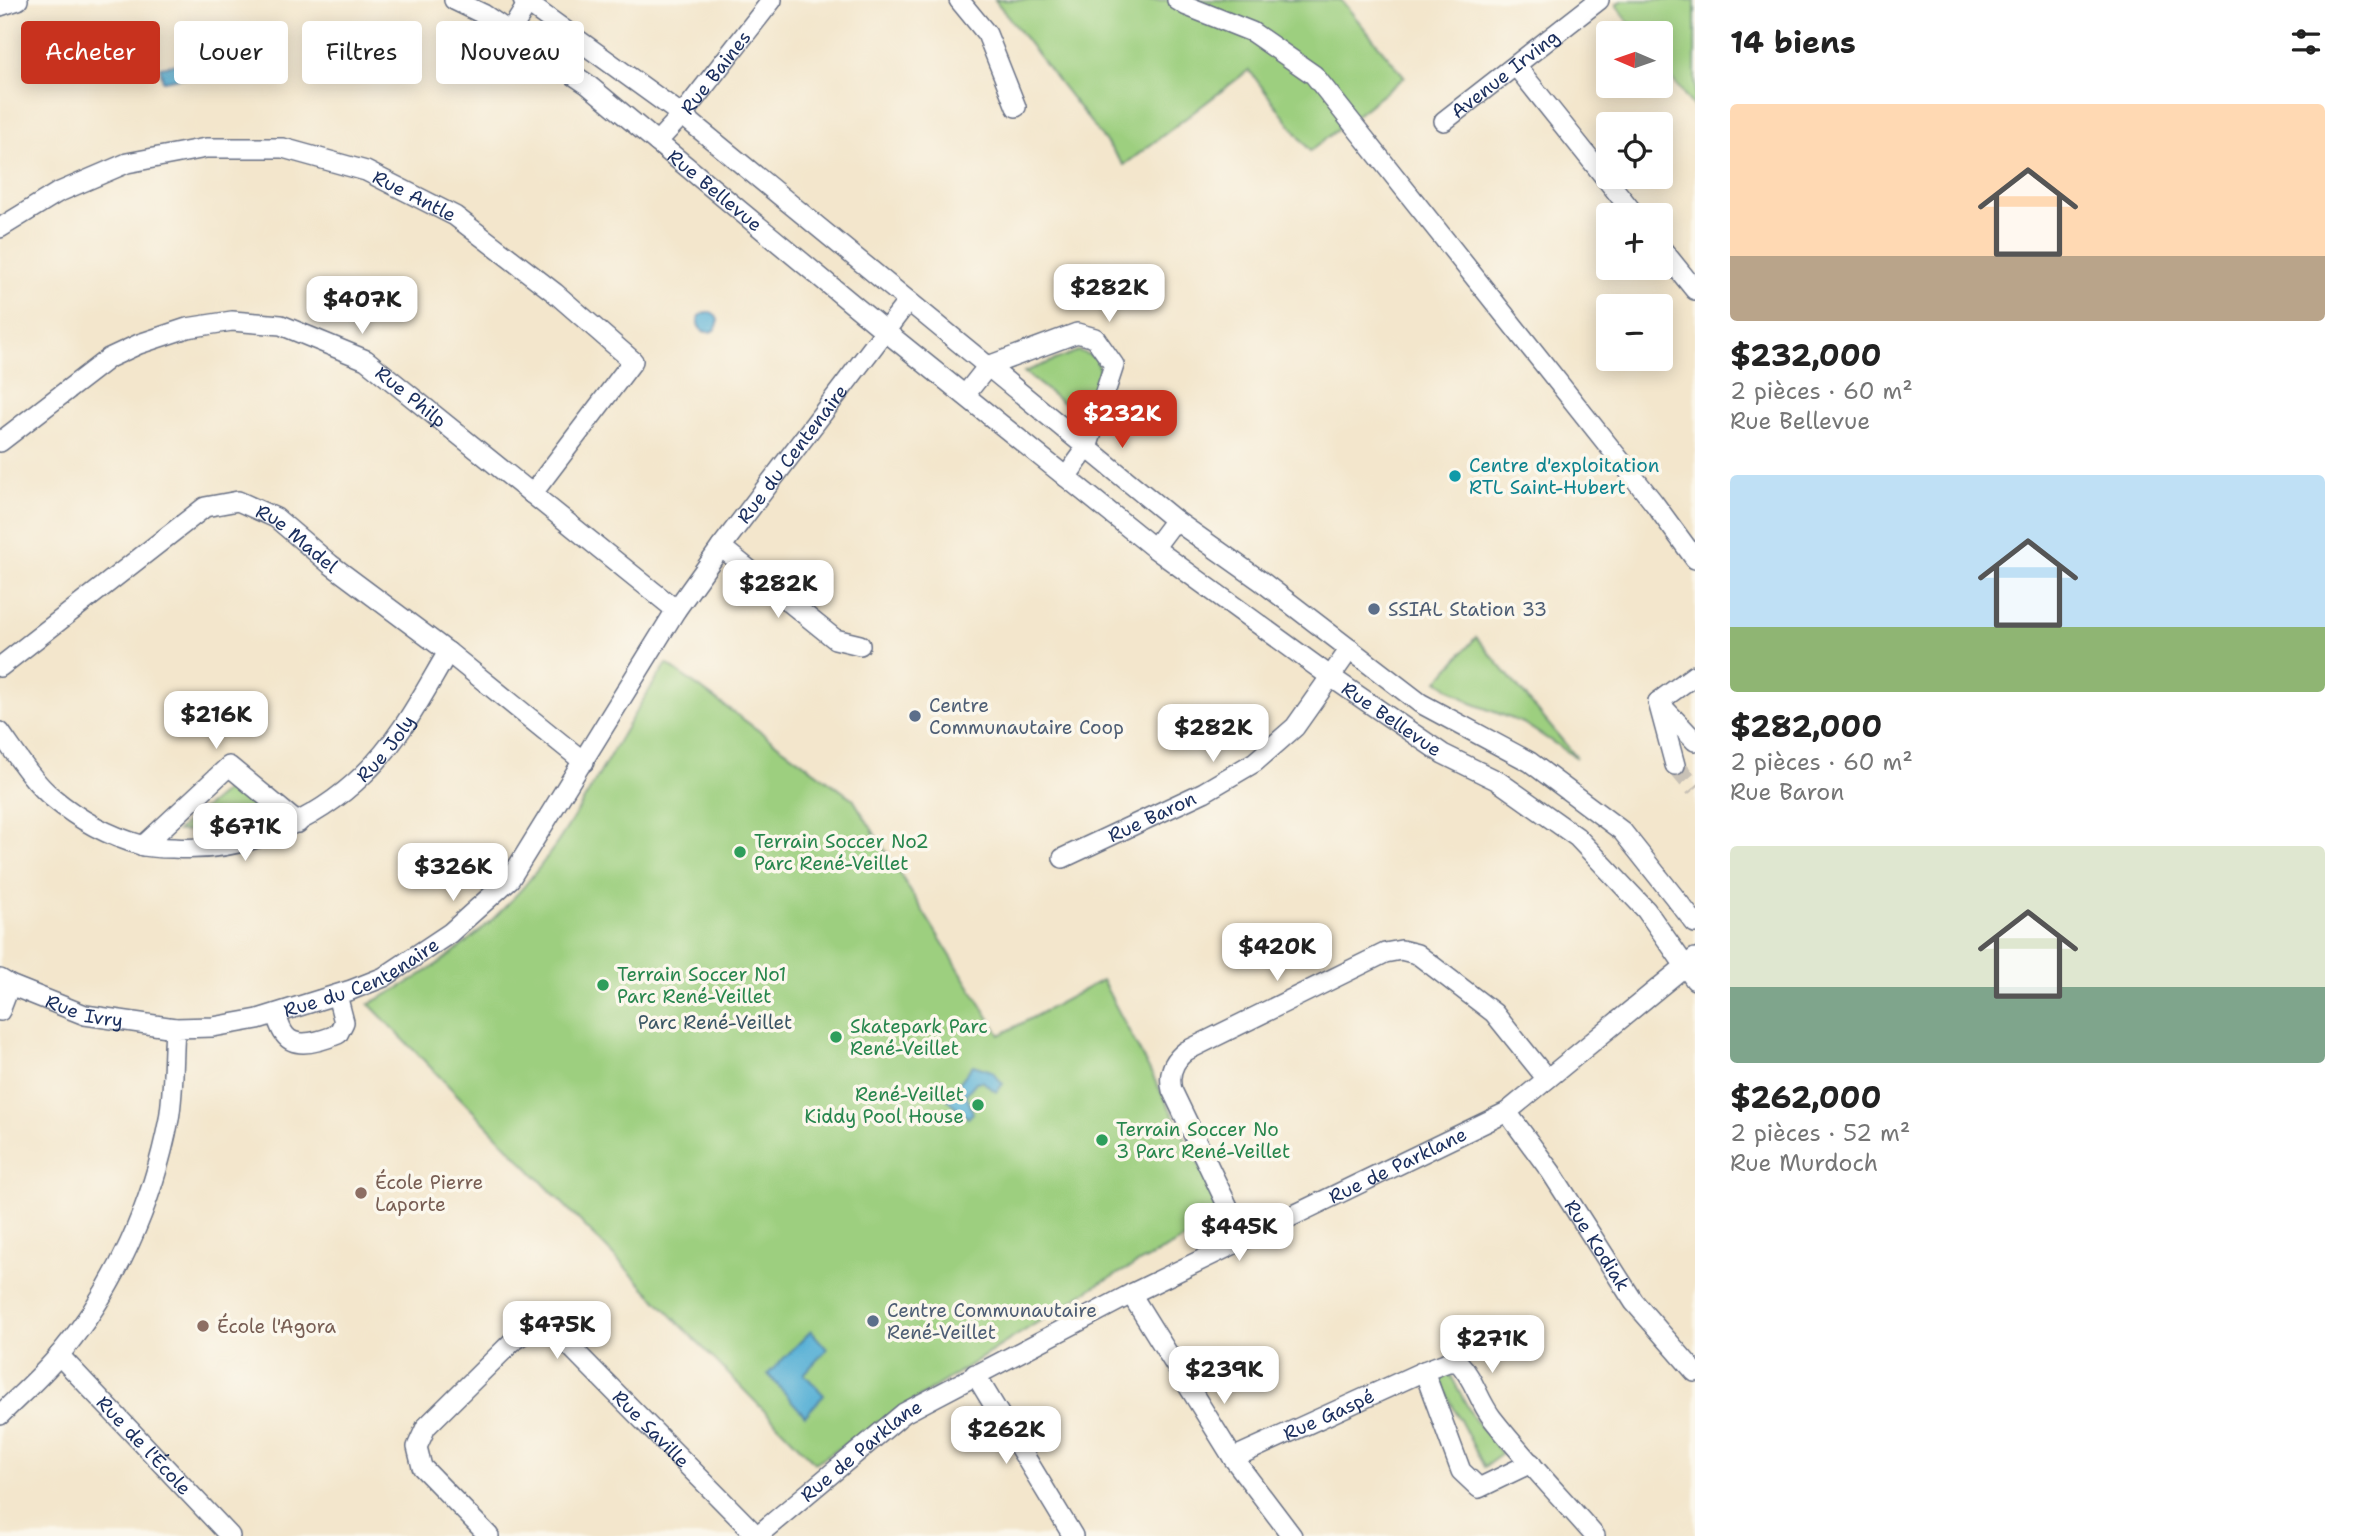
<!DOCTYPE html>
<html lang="fr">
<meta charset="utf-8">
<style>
:root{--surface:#fff;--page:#f6f6f6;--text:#222;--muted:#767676;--accent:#c8321e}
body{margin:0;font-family:"Shantell Sans",sans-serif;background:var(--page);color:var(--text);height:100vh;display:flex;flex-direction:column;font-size:26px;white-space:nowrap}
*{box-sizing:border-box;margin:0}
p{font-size:23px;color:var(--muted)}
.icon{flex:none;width:38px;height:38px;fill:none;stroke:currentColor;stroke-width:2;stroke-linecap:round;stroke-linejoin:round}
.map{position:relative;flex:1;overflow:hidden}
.drawer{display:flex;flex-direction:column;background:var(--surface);width:665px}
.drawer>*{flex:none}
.guide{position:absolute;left:21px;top:21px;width:665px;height:63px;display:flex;gap:14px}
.needle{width:46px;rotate:272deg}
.tools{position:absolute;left:1596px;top:21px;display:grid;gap:14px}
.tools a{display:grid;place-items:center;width:77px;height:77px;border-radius:7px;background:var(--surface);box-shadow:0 4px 18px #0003;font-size:35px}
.price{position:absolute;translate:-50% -60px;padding:0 16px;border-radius:14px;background:#fff;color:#222;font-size:23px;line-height:46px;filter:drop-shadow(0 2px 4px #0008)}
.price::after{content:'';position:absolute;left:50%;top:42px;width:21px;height:16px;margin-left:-10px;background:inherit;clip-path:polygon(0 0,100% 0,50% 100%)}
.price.current{background:var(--accent);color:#fff}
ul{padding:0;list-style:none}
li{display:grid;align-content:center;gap:14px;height:371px;padding:0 35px}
li span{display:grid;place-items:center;height:217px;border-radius:7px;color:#555}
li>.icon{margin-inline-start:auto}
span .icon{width:126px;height:126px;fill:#fffc;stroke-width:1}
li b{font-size:30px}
h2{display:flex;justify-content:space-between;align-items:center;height:84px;padding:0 35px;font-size:30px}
.chip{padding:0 24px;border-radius:7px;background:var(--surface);box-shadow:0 4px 18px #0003;font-size:24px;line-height:63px}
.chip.current{background:var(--accent);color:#fff}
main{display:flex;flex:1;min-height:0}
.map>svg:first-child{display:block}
</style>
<main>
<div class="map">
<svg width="1695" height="1536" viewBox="0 0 1695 1536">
<rect width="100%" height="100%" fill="#fbf7ec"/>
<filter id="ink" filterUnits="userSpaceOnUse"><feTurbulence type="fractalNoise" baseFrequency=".0143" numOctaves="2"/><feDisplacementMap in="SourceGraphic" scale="14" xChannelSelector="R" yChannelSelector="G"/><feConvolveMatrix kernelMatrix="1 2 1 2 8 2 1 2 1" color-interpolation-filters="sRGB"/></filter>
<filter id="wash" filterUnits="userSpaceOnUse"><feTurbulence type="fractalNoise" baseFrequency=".00686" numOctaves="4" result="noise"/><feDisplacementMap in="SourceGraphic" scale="28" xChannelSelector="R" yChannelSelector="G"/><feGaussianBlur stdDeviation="1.57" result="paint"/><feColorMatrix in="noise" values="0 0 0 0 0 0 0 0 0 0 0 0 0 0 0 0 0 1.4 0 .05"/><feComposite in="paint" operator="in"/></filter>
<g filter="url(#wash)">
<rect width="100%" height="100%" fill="#f3e6cc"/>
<g fill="#9dcf7f" stroke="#5c7f6e" stroke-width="2">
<polygon points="995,0 1341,0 1405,77 1310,151 1249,70 1124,165"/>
<polygon points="1622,0 1695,0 1695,109 1661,64 1661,33 1637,33 1616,5"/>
<polygon points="1078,351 1096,357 1100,373 1084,420 1024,372"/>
<polygon points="1476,637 1577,758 1523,723 1471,703 1438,681"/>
<path d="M 667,664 L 853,799 L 1000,1035 L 1102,980 L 1227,1217 L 1100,1283 L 815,1463 L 369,1004 C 386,995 404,986 421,975 C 473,942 520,897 555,846 C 595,788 625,722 667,664 Z"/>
<polygon points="236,782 272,815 209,831 177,831"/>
<polygon points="1449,1372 1473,1417 1502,1454 1484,1467 1440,1381"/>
</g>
<g fill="#59b1d6" stroke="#3a709a" stroke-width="2">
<polygon points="184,63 186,77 163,81 160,67"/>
<circle cx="708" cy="322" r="10"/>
<polygon points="973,1065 992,1071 1003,1084 996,1092 982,1081 976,1082 966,1094 973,1113 968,1118 947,1099"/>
<polygon points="811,1331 827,1349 804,1374 824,1395 805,1416 768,1374"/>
</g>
</g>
<g filter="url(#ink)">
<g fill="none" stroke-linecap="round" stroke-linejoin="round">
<polyline stroke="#c8c1b6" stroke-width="19" stroke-dasharray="19 10" stroke-linecap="butt" points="1675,765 1695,789"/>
<defs>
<g id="minor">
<path id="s1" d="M 454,0 L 483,14 L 587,84 L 885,331 L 1154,548 L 1331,677 L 1443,754 L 1498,781 L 1577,837 L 1646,910 L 1695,980"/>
<polyline points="523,0 682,115 1175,520 1261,581 1420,703 1530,762 1622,831 1695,923"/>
<polyline points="959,0 987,34 1016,107"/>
<polyline points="1177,0 1187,6 1252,32 1314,75 1654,503 1695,559"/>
<polyline points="0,6 18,0"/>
<polyline points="510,32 530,0"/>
<polyline points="1516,66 1635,215"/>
<path id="s2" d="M 1444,121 L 1599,0"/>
<path id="s3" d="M 657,142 L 682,115 L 772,0"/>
<path id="s4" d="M 0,228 L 57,193 L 127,163 L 206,148 L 283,148 L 366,171 L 455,216 L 555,293 L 633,361 L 532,494"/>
<polyline points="1661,248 1695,290"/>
<polyline points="965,395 988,366 1077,333 1095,338 1114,365 1087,448 1066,477"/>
<path id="s5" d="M 0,442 L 109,358 L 139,344 L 187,328 L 232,321 L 281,325 L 366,360 L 676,610"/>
<polyline points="721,547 835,639 860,645"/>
<polyline points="1154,548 1175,520"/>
<path id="s6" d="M 0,667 L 205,507 L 238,501 L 276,518 L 330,564 L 448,652 L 584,762"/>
<polyline points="1658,702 1675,765"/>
<polyline points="1658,702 1695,675"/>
<polyline points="1660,704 1695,741"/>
<path id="s7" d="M 0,732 C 15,753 33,782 53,798 C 78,819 109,836 141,845 C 151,848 162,848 173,848 C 244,853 314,823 364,774 C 400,740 423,694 448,652"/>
<polyline points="143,846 229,766 298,823"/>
<path id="s8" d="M 1063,858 L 1204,792 L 1255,762 L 1295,727 L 1350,649"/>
<path id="s9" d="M 0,979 L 10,985 L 85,1015 L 175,1028"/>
<polyline points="0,1011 10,985"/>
<path d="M 276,1014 C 278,1020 280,1029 285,1035 C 296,1050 324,1040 338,1034 L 344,1022 L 337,995"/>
<path id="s10" d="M 1507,1112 L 1551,1172 L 1634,1302 L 1695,1372"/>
<path d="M 1243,1238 L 1172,1090 C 1168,1074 1173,1061 1186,1051 L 1385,953 L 1401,950 L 1417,954 L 1494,1013 L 1547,1079"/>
<polyline points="1131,1294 1233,1458 1292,1536"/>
<path id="s11" d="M 59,1355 L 230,1536"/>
<polyline points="1424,1371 1461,1471 1479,1488 1531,1463"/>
<polyline points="975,1374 1073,1536"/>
<path id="s12" d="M 0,1415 C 20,1395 42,1376 60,1354 C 116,1288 153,1203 169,1119 C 174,1089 173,1058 175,1028 L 213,1027 L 258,1019 L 351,990 L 384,977 L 450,933 L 510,879 L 676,610 L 721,547 L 908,301"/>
<path id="s13" d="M 1233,1458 L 1424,1371 L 1448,1362 L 1458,1362 C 1474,1378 1478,1400 1492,1418 C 1524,1459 1561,1497 1595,1536"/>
<path id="s14" d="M 489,1536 L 422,1467 L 417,1447 L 426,1427 L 512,1342 L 531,1330 L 556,1332 L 757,1536"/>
<path id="s15" d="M 757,1536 L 904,1413 L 1131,1294 L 1507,1112 L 1695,958"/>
</g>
</defs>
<use href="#minor" stroke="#676f84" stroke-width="22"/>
<use href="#minor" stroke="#fff" stroke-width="19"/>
</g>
</g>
<circle fill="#0f9aa8" stroke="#fbf7ec" stroke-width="2.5" cx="1455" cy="476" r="7"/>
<g fill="#5c6f8a" stroke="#fbf7ec" stroke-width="2.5">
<circle cx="1374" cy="609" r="7"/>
<circle cx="915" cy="716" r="7"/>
<circle cx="873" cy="1321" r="7"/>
</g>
<g fill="#2e9e5b" stroke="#fbf7ec" stroke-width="2.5">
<circle cx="740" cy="852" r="7"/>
<circle cx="603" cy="985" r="7"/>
<circle cx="836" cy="1037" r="7"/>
<circle cx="978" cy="1105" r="7"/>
<circle cx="1102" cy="1140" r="7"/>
</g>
<g fill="#8d6e63" stroke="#fbf7ec" stroke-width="2.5">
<circle cx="361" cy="1193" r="7"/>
<circle cx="203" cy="1326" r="7"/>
</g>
<g text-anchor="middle" stroke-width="7" stroke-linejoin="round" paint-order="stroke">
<g font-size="19" fill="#1b2f5e" stroke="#fbf7ec">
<text dy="7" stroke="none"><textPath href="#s3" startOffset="91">Rue Baines</textPath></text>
<text dy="7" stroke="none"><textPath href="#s2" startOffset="77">Avenue Irving</textPath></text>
<text dy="7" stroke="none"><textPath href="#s1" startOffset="324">Rue Bellevue</textPath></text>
<text dy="7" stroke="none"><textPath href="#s4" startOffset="441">Rue Antle</textPath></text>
<text dy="7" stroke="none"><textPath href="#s5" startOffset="466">Rue Philp</textPath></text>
<text dy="7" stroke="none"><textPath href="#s12" startOffset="1326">Rue du Centenaire</textPath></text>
<text dy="7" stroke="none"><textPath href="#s6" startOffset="364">Rue Madel</textPath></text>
<text dy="7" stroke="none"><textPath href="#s1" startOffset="1183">Rue Bellevue</textPath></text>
<text dy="7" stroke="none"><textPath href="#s7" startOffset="462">Rue Joly</textPath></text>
<text dy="7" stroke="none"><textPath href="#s8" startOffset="98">Rue Baron</textPath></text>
<text dy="7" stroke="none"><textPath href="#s12" startOffset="634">Rue du Centenaire</textPath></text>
<text dy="7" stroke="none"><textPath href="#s9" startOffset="91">Rue Ivry</textPath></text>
<text dy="7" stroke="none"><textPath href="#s15" startOffset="744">Rue de Parklane</textPath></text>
<text dy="7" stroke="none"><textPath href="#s10" startOffset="161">Rue Kodiak</textPath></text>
<text dy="7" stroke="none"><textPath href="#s13" startOffset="105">Rue Gaspé</textPath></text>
<text dy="7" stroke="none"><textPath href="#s14" startOffset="443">Rue Saville</textPath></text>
<text dy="7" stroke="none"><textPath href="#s11" startOffset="124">Rue de l'École</textPath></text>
<text dy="7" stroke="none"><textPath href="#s15" startOffset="135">Rue de Parklane</textPath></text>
</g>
<g font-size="19" fill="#0d838f" stroke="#fbf7ec" text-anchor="start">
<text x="1469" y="472">Centre d'exploitation<tspan x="1469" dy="22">RTL Saint-Hubert</tspan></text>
</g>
<g font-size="19" fill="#4e5e75" stroke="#fbf7ec" text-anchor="start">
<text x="1388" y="616">SSIAL Station 33</text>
<text x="929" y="712">Centre<tspan x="929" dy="22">Communautaire Coop</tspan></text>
<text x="887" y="1317">Centre Communautaire<tspan x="887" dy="22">René-Veillet</tspan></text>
</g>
<g font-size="19" fill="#27864d" stroke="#fbf7ec" text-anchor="start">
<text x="754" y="848">Terrain Soccer No2<tspan x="754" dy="22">Parc René-Veillet</tspan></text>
<text x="617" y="981">Terrain Soccer No1<tspan x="617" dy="22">Parc René-Veillet</tspan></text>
<text x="850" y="1033">Skatepark Parc<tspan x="850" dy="22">René-Veillet</tspan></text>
<text x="964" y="1101" text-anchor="end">René-Veillet<tspan x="964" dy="22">Kiddy Pool House</tspan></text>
<text x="1116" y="1136">Terrain Soccer No<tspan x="1116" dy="22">3 Parc René-Veillet</tspan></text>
</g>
<g font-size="19" fill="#3c5766" stroke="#fbf7ec">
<text x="715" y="1029">Parc René-Veillet</text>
</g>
<g font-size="19" fill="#785e54" stroke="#fbf7ec" text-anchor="start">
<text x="375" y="1189">École Pierre<tspan x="375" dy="22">Laporte</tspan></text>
<text x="217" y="1333">École l'Agora</text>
</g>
</g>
</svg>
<div class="tools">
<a><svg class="needle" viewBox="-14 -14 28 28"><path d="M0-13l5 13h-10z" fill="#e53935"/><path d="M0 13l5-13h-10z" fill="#767676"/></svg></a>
<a><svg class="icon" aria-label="locate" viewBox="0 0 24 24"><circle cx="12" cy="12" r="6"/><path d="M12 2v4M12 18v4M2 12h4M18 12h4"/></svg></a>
<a>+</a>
<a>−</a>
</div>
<b class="price" style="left:1109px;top:324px">$282K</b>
<b class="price" style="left:362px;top:336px">$407K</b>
<b class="price current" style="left:1122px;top:450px">$232K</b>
<b class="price" style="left:778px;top:620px">$282K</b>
<b class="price" style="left:216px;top:751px">$216K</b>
<b class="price" style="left:1213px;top:764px">$282K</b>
<b class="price" style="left:245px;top:863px">$671K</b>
<b class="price" style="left:453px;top:903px">$326K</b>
<b class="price" style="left:1277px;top:983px">$420K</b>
<b class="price" style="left:1239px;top:1263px">$445K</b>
<b class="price" style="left:557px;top:1361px">$475K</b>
<b class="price" style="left:1492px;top:1375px">$271K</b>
<b class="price" style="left:1224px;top:1406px">$239K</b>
<b class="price" style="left:1006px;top:1466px">$262K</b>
<div class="guide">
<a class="chip current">Acheter</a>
<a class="chip">Louer</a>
<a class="chip">Filtres</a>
<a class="chip">Nouveau</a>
</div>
</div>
<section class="drawer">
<h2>14 biens<svg class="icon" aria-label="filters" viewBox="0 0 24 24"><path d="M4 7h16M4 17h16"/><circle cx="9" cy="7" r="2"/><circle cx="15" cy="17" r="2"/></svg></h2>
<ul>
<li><span style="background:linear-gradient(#ffd9b3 70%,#b9a48a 0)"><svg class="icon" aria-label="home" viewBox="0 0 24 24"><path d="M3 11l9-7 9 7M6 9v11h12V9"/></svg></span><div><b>$232,000</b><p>2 pièces · 60 m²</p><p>Rue Bellevue</p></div></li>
<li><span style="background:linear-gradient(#bfe0f5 70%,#8fb573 0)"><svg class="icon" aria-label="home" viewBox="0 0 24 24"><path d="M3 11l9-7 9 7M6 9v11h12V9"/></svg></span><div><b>$282,000</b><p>2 pièces · 60 m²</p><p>Rue Baron</p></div></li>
<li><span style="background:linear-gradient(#dfe7d0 65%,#7fa58c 0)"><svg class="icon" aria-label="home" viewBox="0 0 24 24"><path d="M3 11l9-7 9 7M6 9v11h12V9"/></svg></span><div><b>$262,000</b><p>2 pièces · 52 m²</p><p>Rue Murdoch</p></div></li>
</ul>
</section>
</main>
